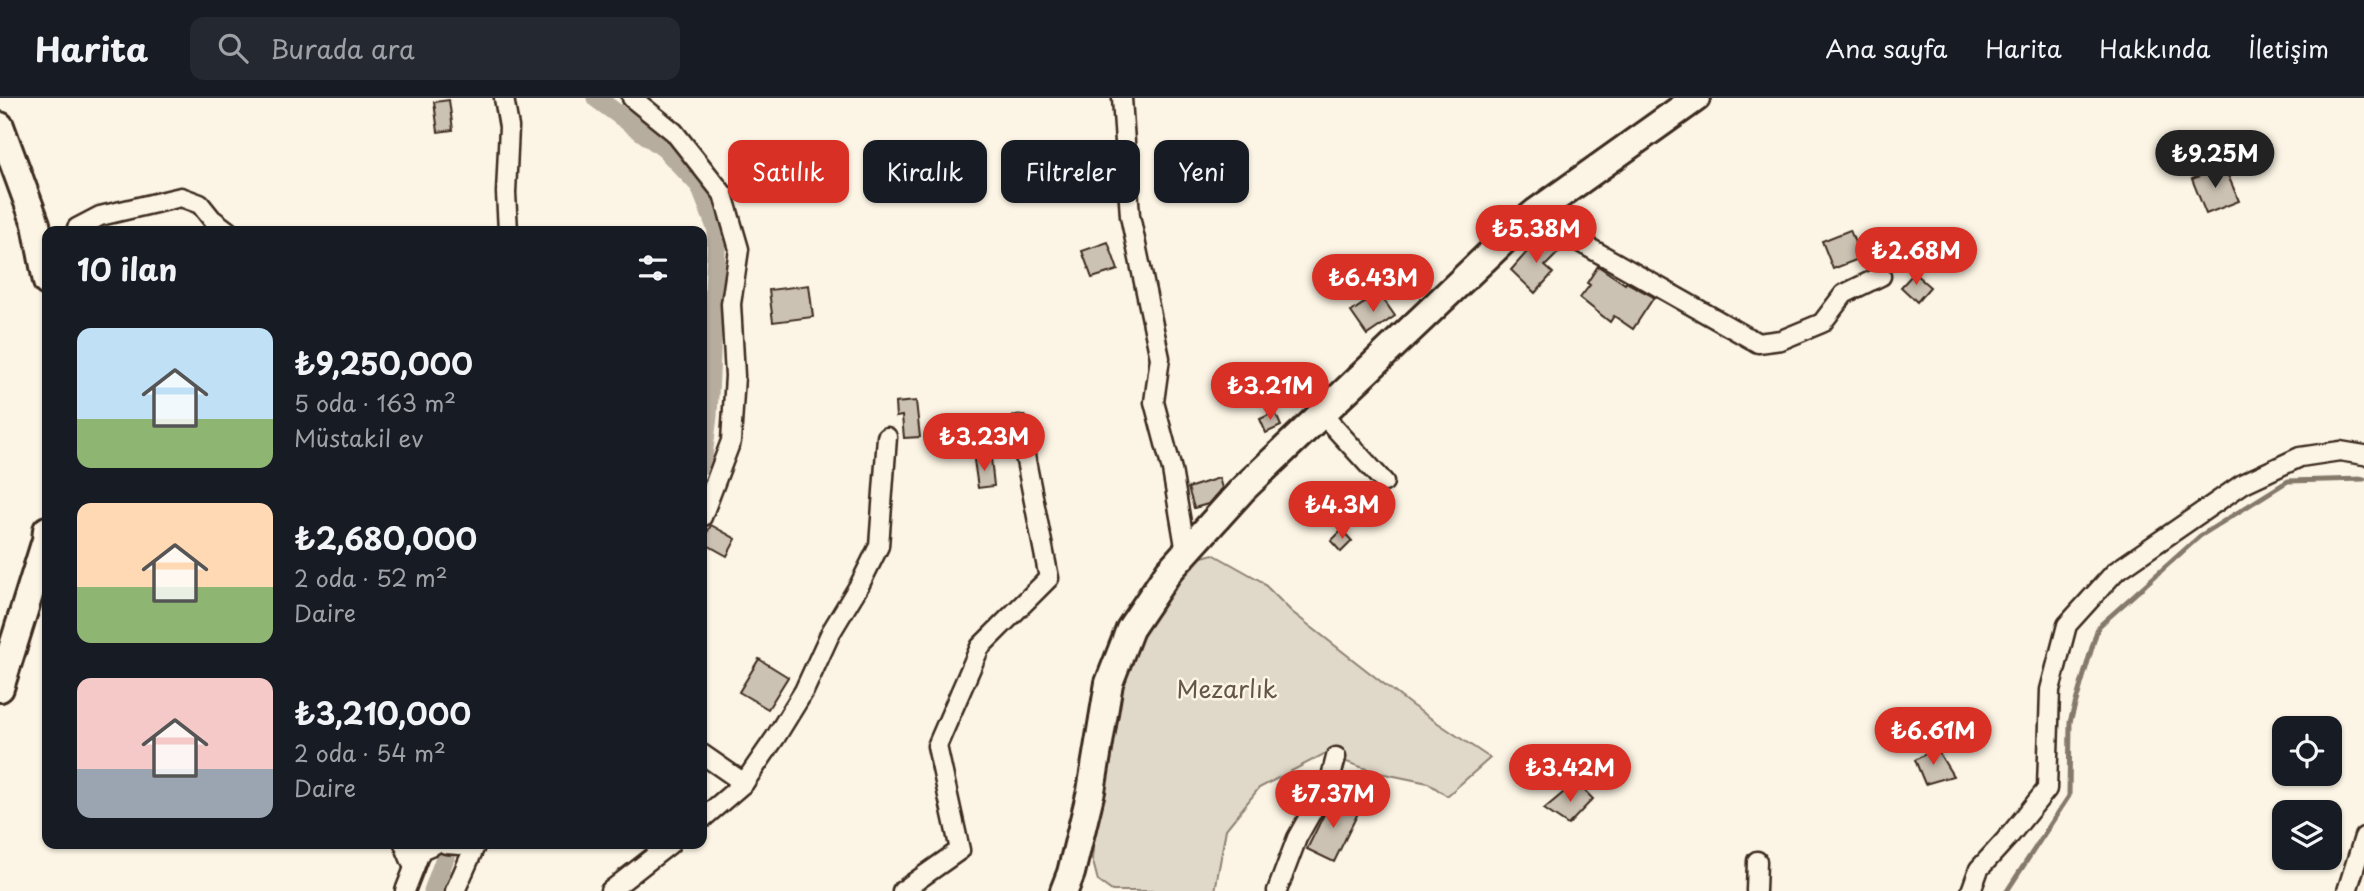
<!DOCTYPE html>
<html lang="tr">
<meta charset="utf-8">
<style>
:root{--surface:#171b24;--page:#242831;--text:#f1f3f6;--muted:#9ea1a6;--line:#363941;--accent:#d93025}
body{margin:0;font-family:"Playpen Sans",sans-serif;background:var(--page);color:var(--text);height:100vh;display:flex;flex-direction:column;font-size:26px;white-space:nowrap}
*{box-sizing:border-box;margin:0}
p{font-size:23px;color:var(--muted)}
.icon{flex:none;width:38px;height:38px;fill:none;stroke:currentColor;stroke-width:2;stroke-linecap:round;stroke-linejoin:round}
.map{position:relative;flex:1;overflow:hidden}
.sheet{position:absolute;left:42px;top:128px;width:665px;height:623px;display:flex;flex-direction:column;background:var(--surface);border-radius:14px;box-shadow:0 2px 5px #0004}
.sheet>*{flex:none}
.banner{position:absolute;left:728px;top:42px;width:665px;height:63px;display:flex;gap:14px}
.controls{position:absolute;left:2272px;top:618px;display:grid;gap:14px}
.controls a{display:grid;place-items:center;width:70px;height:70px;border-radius:14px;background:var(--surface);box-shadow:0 2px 5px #0004;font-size:35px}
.price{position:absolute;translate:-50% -60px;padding:0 16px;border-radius:24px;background:var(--accent);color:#fff;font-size:23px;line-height:46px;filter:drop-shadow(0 2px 4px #0008)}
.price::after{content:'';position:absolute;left:50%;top:42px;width:21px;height:16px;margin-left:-10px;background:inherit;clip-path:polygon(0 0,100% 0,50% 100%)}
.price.on{background:#222;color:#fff}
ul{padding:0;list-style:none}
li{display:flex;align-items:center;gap:21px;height:175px;padding:0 35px}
li span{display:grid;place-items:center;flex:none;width:196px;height:140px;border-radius:14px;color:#555}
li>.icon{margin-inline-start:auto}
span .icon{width:84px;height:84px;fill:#fffc;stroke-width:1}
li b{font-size:30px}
h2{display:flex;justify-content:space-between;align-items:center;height:84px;padding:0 35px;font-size:30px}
.tag{padding:0 24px;border-radius:14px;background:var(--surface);box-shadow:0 2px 5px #0004;font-size:24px;line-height:63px}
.tag.on{background:var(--accent);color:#fff}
header{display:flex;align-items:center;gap:42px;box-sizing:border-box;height:98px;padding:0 35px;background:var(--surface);border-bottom:2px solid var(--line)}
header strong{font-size:33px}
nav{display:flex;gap:38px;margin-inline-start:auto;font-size:24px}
.search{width:490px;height:63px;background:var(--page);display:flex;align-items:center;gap:18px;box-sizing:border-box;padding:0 24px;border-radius:14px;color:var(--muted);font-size:26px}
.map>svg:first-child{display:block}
</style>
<header>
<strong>Harita</strong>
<div class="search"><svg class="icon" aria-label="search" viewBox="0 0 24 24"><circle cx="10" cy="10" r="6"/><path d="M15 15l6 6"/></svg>Burada ara</div>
<nav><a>Ana sayfa</a><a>Harita</a><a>Hakkında</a><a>İletişim</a></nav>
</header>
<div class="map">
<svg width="2364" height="793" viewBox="0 0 2364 793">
<rect width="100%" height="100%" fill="#fcf5e5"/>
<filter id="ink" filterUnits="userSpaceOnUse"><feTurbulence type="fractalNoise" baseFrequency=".0143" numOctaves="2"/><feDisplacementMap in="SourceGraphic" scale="14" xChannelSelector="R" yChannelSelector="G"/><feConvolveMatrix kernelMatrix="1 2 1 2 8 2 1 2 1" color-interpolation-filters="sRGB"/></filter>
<g filter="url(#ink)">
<polygon fill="#e0d8c8" stroke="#8e8173" stroke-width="2" points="1213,456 1261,483 1292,514 1411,607 1490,660 1447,698 1428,685 1375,674 1324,656 1259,690 1226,731 1215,793 1112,793 1098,783 1092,760 1108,624 1135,551 1176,480 1195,461"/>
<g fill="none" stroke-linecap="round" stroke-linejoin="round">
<polyline stroke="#85796b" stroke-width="5" points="2007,793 2069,698 2070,624 2098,529 2200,438 2288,383 2364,381"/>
<g stroke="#b7ad9e" stroke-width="19">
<polyline points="596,0 664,50 700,88 717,132 708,318 702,367"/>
<polyline points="433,793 450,746"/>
</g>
</g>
<g fill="#ccc2b3" stroke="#3b2a1e" stroke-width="2">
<polygon points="449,2 453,32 438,34 434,4"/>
<polygon points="2224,68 2239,103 2206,116 2192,81"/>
<polygon points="1850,132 1861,160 1833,171 1822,143"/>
<polygon points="1541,138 1559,154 1545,168 1553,175 1535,195 1511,172"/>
<polygon points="1108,144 1118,172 1092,180 1082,153"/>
<polygon points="1598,168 1625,186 1626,184 1654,199 1633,231 1614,218 1610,224 1580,200 1590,187 1587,185"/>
<polygon points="1914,175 1930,189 1917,204 1901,189"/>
<polygon points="1415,176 1426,186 1414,199 1403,189"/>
<polygon points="809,187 813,219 773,224 769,192"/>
<polygon points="1379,195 1395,218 1367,237 1351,214"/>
<polygon points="916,303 920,339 904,340 902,318 896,319 895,305"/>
<polygon points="1275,314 1281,328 1266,335 1260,321"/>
<polygon points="991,360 994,388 978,390 974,362"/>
<polygon points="1219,380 1222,390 1208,406 1194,410 1188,390"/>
<polygon points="711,427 736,441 727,458 702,444"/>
<polygon points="1342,432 1352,443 1341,454 1331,443"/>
<polygon points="759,561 788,579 768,611 739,594"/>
<polygon points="1936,650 1953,678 1925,686 1915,662"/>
<polygon points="1576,684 1593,701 1568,727 1544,711"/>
<polygon points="1332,700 1359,713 1334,764 1307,751"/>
</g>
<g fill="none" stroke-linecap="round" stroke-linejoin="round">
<defs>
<g id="minor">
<polyline points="504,0 509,29 506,95 508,133"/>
<polyline points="632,0 674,34 723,96 739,151 731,206 735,278 731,343 702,419"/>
<polyline points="1122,0 1130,118 1160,260 1154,304 1172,372 1186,454"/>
<polyline points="1536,114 1581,145 1758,245 1781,242 1822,225 1844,196 1881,178"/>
<polyline points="76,133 77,130 100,118 181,99 200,106 212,121 228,133"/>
<polyline points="1322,316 1384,384"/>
<polyline points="702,656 744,685"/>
<polyline points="702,721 744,685 775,640 804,593 831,534 860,486 879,448 887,339"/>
<polyline points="404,746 414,770"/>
<polyline points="446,746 475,748"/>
<polyline points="405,793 421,752 435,746"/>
<polyline points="455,793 476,746"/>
<polyline points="610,793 670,746"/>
<polyline points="902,793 960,752 937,648 980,549 1049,480 1019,327"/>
<polyline points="1277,793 1297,740 1331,679 1336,659"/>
<polyline points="1756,793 1757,763"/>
<polyline points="1971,793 1979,771 2010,737 2047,691 2050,592 2067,527 2115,474 2244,385 2300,359 2340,353 2364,357"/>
<polyline points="2347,793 2364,739"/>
</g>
<g id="secondary">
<polyline points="0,28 36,126 47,184"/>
<polyline points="0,590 46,442 47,432"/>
<polyline points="1064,793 1071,775 1091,693 1109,585 1130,531 1169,473 1243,391 1518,129 1536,114 1696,0"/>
</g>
</defs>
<use href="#minor" stroke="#3b2a1e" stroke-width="23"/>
<use href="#secondary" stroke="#3b2a1e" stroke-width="32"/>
<use href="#minor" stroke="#fcf5e5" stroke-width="18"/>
<use href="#secondary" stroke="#fcf5e5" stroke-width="26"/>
</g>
</g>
<g text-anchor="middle" stroke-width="5" stroke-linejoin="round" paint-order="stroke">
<g font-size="24" fill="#645648" stroke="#fcf5e5">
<text x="1227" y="600">Mezarlık</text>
</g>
</g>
</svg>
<div class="controls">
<a><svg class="icon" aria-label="locate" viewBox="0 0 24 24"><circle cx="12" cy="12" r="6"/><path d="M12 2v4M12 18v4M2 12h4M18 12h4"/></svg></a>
<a><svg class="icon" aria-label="layers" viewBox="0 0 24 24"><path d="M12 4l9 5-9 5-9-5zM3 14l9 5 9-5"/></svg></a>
</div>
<b class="price on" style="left:2215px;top:92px">₺9.25M</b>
<b class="price" style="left:1536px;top:167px">₺5.38M</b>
<b class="price" style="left:1916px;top:189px">₺2.68M</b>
<b class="price" style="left:1373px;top:216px">₺6.43M</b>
<b class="price" style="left:1270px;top:324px">₺3.21M</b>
<b class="price" style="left:984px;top:375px">₺3.23M</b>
<b class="price" style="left:1342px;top:443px">₺4.3M</b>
<b class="price" style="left:1933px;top:669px">₺6.61M</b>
<b class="price" style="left:1570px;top:706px">₺3.42M</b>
<b class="price" style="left:1333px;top:732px">₺7.37M</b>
<div class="banner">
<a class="tag on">Satılık</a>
<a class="tag">Kiralık</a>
<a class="tag">Filtreler</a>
<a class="tag">Yeni</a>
</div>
<section class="sheet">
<h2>10 ilan<svg class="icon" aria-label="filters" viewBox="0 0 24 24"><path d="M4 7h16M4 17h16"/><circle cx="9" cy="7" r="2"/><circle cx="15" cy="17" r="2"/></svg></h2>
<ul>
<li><span style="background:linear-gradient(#bfe0f5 65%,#8fb573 0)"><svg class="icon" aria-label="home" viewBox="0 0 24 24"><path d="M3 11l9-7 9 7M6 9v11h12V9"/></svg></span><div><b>₺9,250,000</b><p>5 oda · 163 m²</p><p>Müstakil ev</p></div></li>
<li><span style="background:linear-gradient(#ffd9b3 60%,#8fb573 0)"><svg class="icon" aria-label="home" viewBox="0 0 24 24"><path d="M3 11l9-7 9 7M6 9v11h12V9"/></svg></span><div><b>₺2,680,000</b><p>2 oda · 52 m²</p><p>Daire</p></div></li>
<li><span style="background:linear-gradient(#f6c9c9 65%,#9aa5b1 0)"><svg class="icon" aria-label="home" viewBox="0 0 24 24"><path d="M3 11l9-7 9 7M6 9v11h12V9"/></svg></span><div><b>₺3,210,000</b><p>2 oda · 54 m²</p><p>Daire</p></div></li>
</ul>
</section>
</div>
